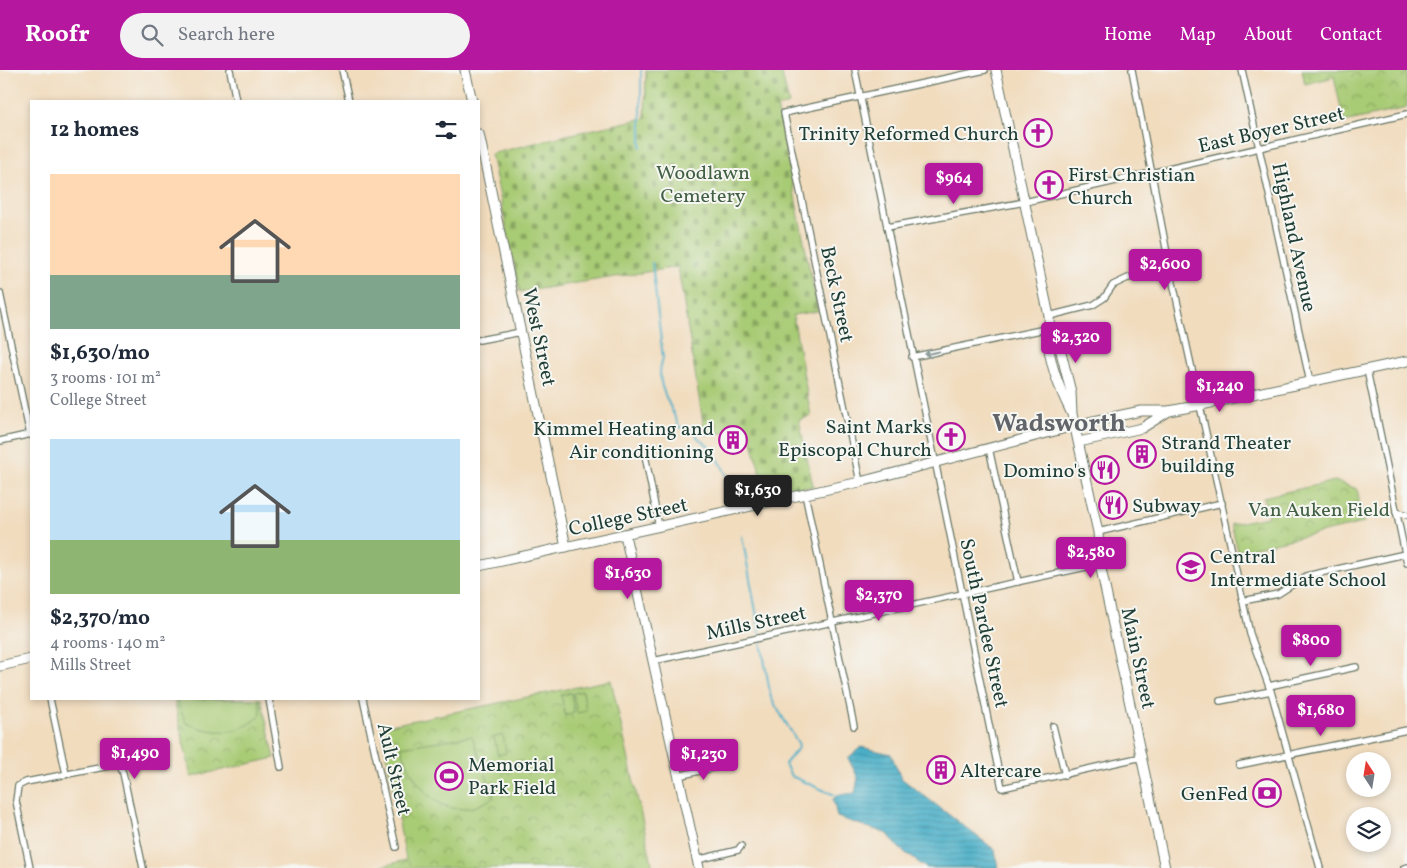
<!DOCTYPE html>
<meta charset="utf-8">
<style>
:root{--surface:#fff;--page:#f2f2f3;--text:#1f2937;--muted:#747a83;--accent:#b5179e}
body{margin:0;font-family:Vollkorn,serif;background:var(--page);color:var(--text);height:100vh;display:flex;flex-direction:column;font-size:19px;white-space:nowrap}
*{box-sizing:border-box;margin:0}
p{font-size:16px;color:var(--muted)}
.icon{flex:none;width:28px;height:28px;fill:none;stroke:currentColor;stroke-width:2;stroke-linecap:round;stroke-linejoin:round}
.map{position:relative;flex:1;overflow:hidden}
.details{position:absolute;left:30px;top:30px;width:450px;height:600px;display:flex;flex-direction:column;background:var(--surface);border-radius:0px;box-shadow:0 2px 8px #0003}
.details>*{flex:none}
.needle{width:32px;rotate:348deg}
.controls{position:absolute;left:1346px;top:682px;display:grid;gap:10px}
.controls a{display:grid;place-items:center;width:45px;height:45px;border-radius:50%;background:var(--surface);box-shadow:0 2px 8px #0003;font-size:25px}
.price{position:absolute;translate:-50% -42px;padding:0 11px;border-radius:5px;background:var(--accent);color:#fff;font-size:16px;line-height:32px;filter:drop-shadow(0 1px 2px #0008)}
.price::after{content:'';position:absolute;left:50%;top:30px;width:15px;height:11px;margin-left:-8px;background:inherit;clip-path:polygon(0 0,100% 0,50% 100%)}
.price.selected{background:#222;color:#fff}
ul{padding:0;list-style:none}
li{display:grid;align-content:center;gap:10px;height:265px;padding:0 20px}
li span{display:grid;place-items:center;height:155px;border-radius:0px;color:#555}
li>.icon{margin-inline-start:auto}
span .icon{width:90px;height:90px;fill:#fffc;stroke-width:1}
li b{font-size:21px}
h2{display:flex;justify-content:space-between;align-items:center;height:60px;padding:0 20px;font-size:21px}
header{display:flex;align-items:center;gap:30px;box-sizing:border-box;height:70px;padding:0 25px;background:var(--accent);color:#fff}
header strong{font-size:24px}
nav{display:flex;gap:28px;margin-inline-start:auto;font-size:18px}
.search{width:350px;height:45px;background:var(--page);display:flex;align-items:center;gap:12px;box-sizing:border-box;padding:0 18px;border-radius:28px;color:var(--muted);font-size:19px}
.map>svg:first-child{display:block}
</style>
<header>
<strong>Roofr</strong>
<div class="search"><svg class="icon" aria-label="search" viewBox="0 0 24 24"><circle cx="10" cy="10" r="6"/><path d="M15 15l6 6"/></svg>Search here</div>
<nav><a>Home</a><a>Map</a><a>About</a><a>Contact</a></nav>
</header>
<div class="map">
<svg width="1407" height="798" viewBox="0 0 1407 798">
<defs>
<pattern id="cemetery-stones" width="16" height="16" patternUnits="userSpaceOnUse" patternTransform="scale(1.25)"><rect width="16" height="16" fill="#a8cb74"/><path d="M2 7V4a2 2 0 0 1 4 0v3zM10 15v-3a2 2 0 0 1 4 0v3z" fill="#88a660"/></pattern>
<pattern id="park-crowns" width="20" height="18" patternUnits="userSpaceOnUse" patternTransform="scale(1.25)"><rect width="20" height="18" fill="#a8cb74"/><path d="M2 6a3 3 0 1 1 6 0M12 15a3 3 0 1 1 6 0" fill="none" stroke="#88a660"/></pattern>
<pattern id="water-rules" width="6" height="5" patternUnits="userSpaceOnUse" patternTransform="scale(1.25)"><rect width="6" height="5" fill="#49afc8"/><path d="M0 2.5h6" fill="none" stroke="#3c90a3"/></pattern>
</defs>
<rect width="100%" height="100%" fill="#f6f6f2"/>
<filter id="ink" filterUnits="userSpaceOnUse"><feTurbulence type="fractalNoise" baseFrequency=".02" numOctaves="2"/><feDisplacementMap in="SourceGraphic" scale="10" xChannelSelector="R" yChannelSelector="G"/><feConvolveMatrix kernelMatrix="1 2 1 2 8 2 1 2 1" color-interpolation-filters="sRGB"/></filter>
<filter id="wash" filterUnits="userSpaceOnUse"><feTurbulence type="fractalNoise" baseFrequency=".0096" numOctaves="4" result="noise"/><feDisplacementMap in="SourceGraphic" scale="20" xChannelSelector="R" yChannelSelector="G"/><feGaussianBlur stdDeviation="1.12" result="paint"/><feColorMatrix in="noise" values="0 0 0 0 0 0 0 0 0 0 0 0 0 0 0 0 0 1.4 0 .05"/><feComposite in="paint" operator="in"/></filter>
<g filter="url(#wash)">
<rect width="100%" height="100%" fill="#f1dcbe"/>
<polygon fill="url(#cemetery-stones)" stroke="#648454" points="646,0 781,0 789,34 777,37 818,241 793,245 811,346 799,350 813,416 766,425 749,360 705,365 678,197 520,222 491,84 567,65 645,48"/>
<g fill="url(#park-crowns)" stroke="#648454">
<polygon points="1302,0 1407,0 1407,38 1344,52 1334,7 1305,14"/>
<polygon points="1335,411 1357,419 1364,453 1238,481 1231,454 1268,447 1263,427"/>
<polygon points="611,610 653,798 375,798 406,790 381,657"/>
<polygon points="174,629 261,629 275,688 191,707"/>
</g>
<g fill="#a8cb74" stroke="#648454">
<polygon points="583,621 586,641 577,643 573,623"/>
<polygon points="571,623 574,643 565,645 561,625"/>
<path d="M 176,629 L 259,629 L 261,645 C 238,667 213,664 186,653 Z"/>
<polygon points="503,665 506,683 498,685 494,667"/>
<path d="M 472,666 L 494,727 C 446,759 415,720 401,677 Z"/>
</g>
<polygon fill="url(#water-rules)" stroke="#34767e" points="861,677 891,684 901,708 995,780 998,798 926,798 899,778 888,764 837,747 833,729 839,725 855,723 858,708 848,688"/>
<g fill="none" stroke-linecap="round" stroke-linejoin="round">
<g stroke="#49afc8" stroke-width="2">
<polyline points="641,0 641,77"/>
<path d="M 652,193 L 663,288 C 653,314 671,333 679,357 L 694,359 L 698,368 C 714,377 725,399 730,416"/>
<polyline points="742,466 760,563"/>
<polyline points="761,572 771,628 798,673 799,677 785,694 791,706 837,726"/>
</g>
</g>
</g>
<g filter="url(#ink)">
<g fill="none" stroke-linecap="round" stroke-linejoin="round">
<defs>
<g id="street">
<polyline points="230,0 236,31"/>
<polyline points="342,0 349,31"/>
<polyline points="855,0 1002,718 1142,687"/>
<polyline points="1132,0 1170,199 1250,564 1272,625 1320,798"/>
<polyline points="1242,0 1310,312"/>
<polyline points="887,157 1025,132 1407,44"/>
<polyline points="0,223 30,365"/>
<polyline points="1049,246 1093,235 1104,228 1113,215 1128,208 1170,199"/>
<polyline points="479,270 521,262"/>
<polyline points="912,287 1050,258"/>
<polyline points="1367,300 1407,493"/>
<polyline points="0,371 31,364"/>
<polyline points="989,378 1018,512"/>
<polyline points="646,390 659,457"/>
<polyline points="860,412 784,43 985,0"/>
<polyline points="805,424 854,656"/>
<polyline points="1396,442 1407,445"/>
<polyline points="1098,462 1222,433"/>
<polyline points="1243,531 1278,524 1306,506 1405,484"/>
<polyline points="653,591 1100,494"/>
<polyline points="1269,616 1356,597"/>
<polyline points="50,629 66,704"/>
<polyline points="269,629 281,697"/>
<polyline points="363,629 396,777"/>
<polyline points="1220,631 1271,621"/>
<polyline points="1053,656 1065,705"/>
<polyline points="1239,695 1407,660"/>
<polyline points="678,706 725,695"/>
<polyline points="697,790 738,780 741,776"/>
<polyline points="30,798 16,731 18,716 26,712 115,695 120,696 123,703 143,798"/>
<polyline points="1404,798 1407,797"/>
</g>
<g id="secondary">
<polyline points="465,0 472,31"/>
<path d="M 996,0 L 1049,246 C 1050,257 1047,261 1048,269 C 1049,294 1060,320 1071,342"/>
<polyline points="479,64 566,477"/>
<polyline points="1050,258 1056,262 1071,322 1072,344 1098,462 1100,494 1165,798"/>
<polyline points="1079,372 1142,358 1169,341"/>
<polyline points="625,465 699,798"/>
<polyline points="479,496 860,412 1089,352 1141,341 1169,341 1201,335 1407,291"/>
<polyline points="0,596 31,589"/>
</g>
</defs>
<use href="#street" stroke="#687564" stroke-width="8"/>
<use href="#secondary" stroke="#687564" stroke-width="11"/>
<use href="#street" stroke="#fff" stroke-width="5.5"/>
<use href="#secondary" stroke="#fff" stroke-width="9"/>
</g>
<defs><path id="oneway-shaft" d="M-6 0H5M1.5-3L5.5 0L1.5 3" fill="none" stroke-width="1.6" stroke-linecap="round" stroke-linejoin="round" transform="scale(1.25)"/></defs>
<use stroke="#8f9e9a" href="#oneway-shaft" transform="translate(932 283) rotate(168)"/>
</g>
<defs>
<symbol id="church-ring" viewBox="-11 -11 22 22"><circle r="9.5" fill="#f6f6f2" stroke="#b5179e" stroke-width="1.5"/><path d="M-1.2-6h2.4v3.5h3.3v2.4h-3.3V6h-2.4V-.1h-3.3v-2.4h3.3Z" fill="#b5179e"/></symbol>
<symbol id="building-ring" viewBox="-11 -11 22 22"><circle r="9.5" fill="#f6f6f2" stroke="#b5179e" stroke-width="1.5"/><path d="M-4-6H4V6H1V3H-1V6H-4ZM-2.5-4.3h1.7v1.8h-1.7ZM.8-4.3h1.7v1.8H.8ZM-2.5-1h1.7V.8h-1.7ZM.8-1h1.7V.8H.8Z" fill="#b5179e"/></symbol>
<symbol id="restaurant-ring" viewBox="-11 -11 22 22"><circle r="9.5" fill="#f6f6f2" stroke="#b5179e" stroke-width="1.5"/><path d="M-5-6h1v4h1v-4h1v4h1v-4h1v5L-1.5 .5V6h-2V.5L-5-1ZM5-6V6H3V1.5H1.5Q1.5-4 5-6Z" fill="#b5179e"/></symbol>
<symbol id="school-ring" viewBox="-11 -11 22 22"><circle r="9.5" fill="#f6f6f2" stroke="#b5179e" stroke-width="1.5"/><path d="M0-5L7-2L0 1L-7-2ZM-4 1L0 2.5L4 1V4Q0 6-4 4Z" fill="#b5179e"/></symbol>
<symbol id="stadium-ring" viewBox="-11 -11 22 22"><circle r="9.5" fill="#f6f6f2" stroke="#b5179e" stroke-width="1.5"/><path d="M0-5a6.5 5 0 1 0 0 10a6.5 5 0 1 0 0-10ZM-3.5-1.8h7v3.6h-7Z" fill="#b5179e"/></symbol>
<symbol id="bank-ring" viewBox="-11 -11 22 22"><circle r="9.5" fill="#f6f6f2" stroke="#b5179e" stroke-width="1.5"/><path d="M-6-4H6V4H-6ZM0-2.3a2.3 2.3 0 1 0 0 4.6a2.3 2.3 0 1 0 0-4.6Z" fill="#b5179e"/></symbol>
</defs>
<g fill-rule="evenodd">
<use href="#church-ring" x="1022" y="47" width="32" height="32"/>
<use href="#church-ring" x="1033" y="99" width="32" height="32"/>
<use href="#church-ring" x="935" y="351" width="32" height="32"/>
<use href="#building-ring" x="717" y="354" width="32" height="32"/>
<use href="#building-ring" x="1126" y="368" width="32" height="32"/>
<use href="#restaurant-ring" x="1089" y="384" width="32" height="32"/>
<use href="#restaurant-ring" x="1097" y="419" width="32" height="32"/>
<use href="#school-ring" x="1175" y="481" width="32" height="32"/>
<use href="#building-ring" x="925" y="684" width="32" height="32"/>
<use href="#stadium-ring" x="433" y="690" width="32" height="32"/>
<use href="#bank-ring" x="1251" y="707" width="32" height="32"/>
</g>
<g text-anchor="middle" stroke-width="4" stroke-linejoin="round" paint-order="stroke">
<g font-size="20" fill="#1f3d34" stroke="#f6f6f2">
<text transform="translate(1271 59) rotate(-13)" y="7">East Boyer Street</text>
<text transform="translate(1295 167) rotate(78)" y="7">Highland Avenue</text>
<text transform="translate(838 224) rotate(78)" y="7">Beck Street</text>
<text transform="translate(540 267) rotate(78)" y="7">West Street</text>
<text transform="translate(628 446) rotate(-12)" y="7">College Street</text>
<text transform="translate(756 552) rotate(-12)" y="7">Mills Street</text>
<text transform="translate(985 553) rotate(78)" y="7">South Pardee Street</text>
<text transform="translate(1139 588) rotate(78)" y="7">Main Street</text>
<text transform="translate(395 699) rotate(77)" y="7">Ault Street</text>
</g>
<g font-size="20" fill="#1f3d34" stroke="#f6f6f2" text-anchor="start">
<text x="1019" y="70" text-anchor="end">Trinity Reformed Church</text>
<text x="1068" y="111">First Christian<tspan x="1068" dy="23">Church</tspan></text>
<text x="932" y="363" text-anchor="end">Saint Marks<tspan x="932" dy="23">Episcopal Church</tspan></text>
<text x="714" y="365" text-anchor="end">Kimmel Heating and<tspan x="714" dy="23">Air conditioning</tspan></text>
<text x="1161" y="379">Strand Theater<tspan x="1161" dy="23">building</tspan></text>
<text x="1086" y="407" text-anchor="end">Domino's</text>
<text x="1132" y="442">Subway</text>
<text x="1210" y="493">Central<tspan x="1210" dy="23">Intermediate School</tspan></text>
<text x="468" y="701">Memorial<tspan x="468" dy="23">Park Field</tspan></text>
<text x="960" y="707">Altercare</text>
<text x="1248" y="730" text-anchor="end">GenFed</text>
</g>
<g font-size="20" fill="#416044" stroke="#f6f6f2">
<text x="703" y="109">Woodlawn<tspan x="703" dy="23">Cemetery</tspan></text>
<text x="1319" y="446">Van Auken Field</text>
</g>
<g font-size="25" font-weight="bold" fill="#616469" stroke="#f6f6f2">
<text x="1059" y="361">Wadsworth</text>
</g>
</g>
</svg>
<div class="controls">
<a><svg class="needle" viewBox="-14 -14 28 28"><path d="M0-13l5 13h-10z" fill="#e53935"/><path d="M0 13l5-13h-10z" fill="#747a83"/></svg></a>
<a><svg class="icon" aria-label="layers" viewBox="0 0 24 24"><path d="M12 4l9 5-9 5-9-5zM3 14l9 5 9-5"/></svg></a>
</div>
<b class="price" style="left:954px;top:135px">$964</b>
<b class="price" style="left:1165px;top:221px">$2,600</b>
<b class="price" style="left:1076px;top:294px">$2,320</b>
<b class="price" style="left:1220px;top:343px">$1,240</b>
<b class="price selected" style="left:758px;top:447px">$1,630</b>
<b class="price" style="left:1091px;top:509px">$2,580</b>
<b class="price" style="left:628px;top:530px">$1,630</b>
<b class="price" style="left:879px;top:552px">$2,370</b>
<b class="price" style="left:1311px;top:597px">$800</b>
<b class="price" style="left:1321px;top:667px">$1,680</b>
<b class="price" style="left:135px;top:710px">$1,490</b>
<b class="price" style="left:704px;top:711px">$1,230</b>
<section class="details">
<h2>12 homes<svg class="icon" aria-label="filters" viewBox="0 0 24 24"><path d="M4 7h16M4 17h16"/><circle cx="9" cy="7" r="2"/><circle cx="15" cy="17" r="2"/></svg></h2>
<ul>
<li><span style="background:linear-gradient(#ffd9b3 65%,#7fa58c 0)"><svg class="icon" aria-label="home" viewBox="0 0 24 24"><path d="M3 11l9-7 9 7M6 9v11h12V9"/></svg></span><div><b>$1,630/mo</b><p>3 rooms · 101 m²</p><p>College Street</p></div></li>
<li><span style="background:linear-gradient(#bfe0f5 65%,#8fb573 0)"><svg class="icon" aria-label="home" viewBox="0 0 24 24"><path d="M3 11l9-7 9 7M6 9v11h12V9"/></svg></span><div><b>$2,370/mo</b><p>4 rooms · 140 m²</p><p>Mills Street</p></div></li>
</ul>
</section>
</div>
